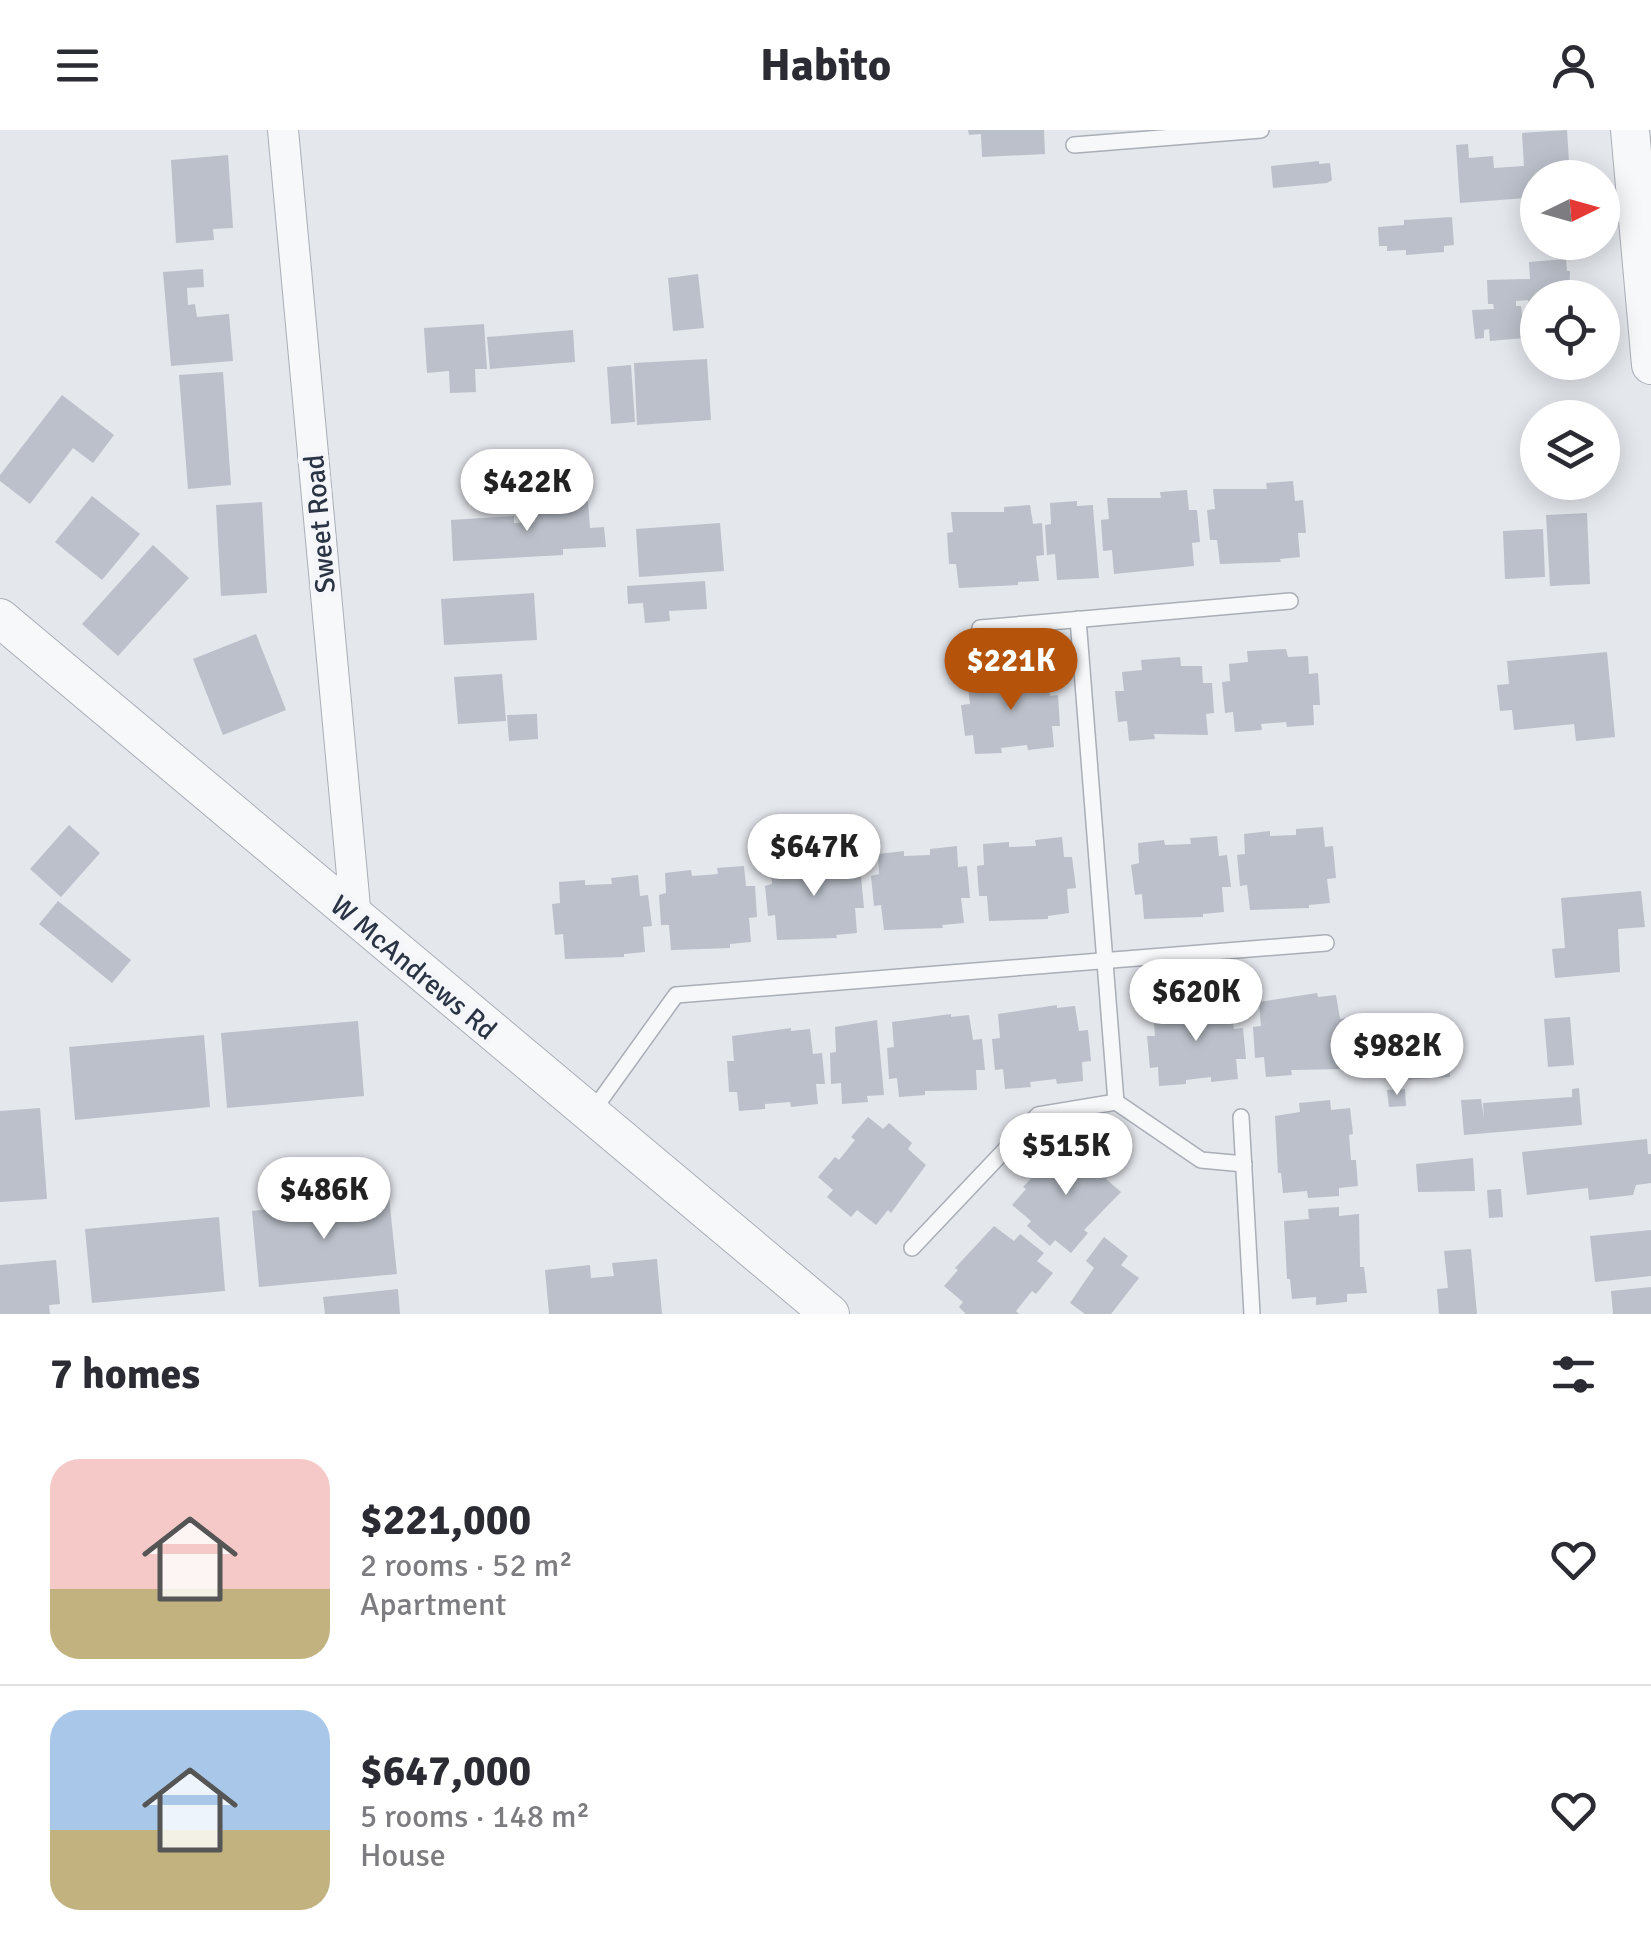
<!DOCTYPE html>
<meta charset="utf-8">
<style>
:root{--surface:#fff;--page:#f2f2f3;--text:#2b2b33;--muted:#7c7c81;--line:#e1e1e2;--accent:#b45309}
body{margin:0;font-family:Signika,sans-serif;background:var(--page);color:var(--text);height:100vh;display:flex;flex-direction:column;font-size:38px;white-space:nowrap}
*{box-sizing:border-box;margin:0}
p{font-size:32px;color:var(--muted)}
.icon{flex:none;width:55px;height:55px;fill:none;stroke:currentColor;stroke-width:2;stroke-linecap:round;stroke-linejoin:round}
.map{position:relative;height:1184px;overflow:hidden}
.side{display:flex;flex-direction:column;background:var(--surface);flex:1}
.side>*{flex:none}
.needle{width:65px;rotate:85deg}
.buttons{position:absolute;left:1520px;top:30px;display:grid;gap:20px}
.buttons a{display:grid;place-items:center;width:100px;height:100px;border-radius:50%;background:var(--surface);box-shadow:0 5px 25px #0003;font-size:50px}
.price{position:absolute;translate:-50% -85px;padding:0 22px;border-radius:35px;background:#fff;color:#222;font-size:32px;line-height:65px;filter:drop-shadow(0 2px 5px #0008)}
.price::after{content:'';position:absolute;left:50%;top:60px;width:30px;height:22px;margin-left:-15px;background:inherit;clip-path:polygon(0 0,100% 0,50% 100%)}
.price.current{background:var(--accent);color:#fff}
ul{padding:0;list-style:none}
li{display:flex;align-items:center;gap:30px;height:250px;padding:0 50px}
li+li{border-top:2px solid var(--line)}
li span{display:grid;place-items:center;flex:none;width:280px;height:200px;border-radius:30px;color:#555}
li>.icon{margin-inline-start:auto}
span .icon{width:120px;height:120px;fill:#fffc;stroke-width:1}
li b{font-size:42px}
h2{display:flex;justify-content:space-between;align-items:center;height:120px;padding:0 50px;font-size:42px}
header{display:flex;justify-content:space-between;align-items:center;height:130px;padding:0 50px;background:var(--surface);font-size:45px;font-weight:700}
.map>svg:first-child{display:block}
</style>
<header><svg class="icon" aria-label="menu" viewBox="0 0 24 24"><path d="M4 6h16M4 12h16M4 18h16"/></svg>Habito<svg class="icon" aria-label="person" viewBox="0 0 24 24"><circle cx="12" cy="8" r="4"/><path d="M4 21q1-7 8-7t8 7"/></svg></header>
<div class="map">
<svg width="1651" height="1184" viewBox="0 0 1651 1184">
<rect width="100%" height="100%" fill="#e4e7ec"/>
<g fill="#bbc0ca">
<polygon points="968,0 1044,0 1045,24 982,27 981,4 969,5"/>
<polygon points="1567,0 1570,48 1538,48 1538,67 1460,73 1456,15 1468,14 1469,28 1493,26 1494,38 1524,36 1522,3"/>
<polygon points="228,25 233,98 213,99 214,110 176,113 171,30"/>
<polygon points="1319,31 1319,34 1330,33 1332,50 1327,53 1273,58 1271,36"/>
<polygon points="1452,87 1454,115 1444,116 1444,122 1406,125 1406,120 1387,121 1387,116 1379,116 1378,97 1404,95 1404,90"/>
<polygon points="1566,129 1567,141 1570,141 1569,167 1538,168 1536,175 1528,176 1528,170 1516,171 1516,176 1521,176 1524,208 1490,211 1489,199 1484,200 1484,208 1475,209 1472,180 1494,179 1493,174 1488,174 1487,150 1530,149 1529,132"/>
<polygon points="203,139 204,157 187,158 188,175 195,174 197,187 229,184 233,231 171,236 163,142"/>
<polygon points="698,144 704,198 673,201 668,148"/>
<polygon points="484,194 487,239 475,239 476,262 450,263 449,241 427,243 424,198"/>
<polygon points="573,200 575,232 490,239 487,207"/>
<polygon points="707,229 711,290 637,295 634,233"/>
<polygon points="631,235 635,292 611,294 607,237"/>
<polygon points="223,242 231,355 188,359 179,245"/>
<polygon points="62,265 114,305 93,333 73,318 30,374 0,351 0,345"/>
<polygon points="1293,351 1295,371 1303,370 1306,403 1298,403 1300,427 1280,429 1281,432 1220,434 1217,410 1210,410 1207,380 1215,379 1213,359 1267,359 1266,353"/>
<polygon points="1187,360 1189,380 1197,380 1200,412 1192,413 1194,436 1114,444 1112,420 1103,421 1101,390 1109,389 1107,368 1161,368 1160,362"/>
<polygon points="92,366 140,404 102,450 55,412"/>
<polygon points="588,371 590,398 604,397 606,417 563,419 563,425 453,431 451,390 514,386 514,393 535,392 534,374"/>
<polygon points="1077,371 1077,376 1093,375 1093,377 1099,448 1057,450 1055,424 1047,425 1045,395 1051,394 1050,373"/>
<polygon points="262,372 267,463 221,466 216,375"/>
<polygon points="1030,375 1033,394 1042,393 1044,425 1036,426 1039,451 1018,452 1018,455 959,458 956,434 949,434 947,403 953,402 951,382 1004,382 1004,377"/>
<polygon points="1587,383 1590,454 1550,456 1546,385"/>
<polygon points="720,393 724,441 639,447 636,399"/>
<polygon points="1543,399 1545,447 1505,449 1503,401"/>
<polygon points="153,415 189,448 118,526 82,494"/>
<polygon points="705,451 707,479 669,481 670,491 645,493 643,473 628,474 627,456"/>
<polygon points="534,463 537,510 444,515 441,469"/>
<polygon points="256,504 286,580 223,605 193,529"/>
<polygon points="1286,519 1288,527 1308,526 1309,544 1318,543 1320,575 1313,575 1314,595 1287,597 1286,592 1261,594 1262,600 1235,602 1233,582 1225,583 1222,552 1230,551 1229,534 1248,532 1247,521"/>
<polygon points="1607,522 1615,607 1576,611 1574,594 1514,600 1512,580 1500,581 1497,555 1509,554 1507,531"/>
<polygon points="1180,527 1181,536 1202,536 1203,553 1212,553 1214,583 1206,584 1208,605 1154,604 1155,609 1129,611 1127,591 1118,592 1115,561 1124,561 1122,542 1142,540 1141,530"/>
<polygon points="1027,541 1028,549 1048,548 1050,566 1058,565 1060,596 1052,596 1054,617 1028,620 1027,615 1001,618 1002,623 975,624 973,605 965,606 961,575 970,574 968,557 987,554 987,544"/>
<polygon points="502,544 506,591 458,594 454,547"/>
<polygon points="537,584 538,609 509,611 507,585"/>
<polygon points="69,695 100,723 61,767 30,739"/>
<polygon points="1323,697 1325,717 1333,716 1336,748 1327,749 1330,773 1309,775 1309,778 1250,780 1247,755 1240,756 1237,725 1245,724 1244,704 1270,701 1270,706 1296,705 1296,699"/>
<polygon points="1217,706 1219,726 1227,725 1231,757 1222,757 1224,782 1203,784 1203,787 1144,789 1142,764 1135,765 1131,735 1139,733 1138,713 1164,710 1165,715 1191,714 1190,708"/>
<polygon points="1062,707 1064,727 1072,727 1076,758 1067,759 1069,783 1048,786 1048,789 989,791 987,766 979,766 977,736 984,735 983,714 1009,712 1009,717 1036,716 1035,710"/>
<polygon points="957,716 958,737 967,736 970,768 961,768 964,793 942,795 943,798 884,800 881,775 874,776 871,746 879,744 878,724 904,721 904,726 930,725 930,719"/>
<polygon points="850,726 852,747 861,746 864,778 855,778 857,803 836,805 837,808 777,810 775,785 768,786 765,756 772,754 771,734 798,731 798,736 824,735 823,729"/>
<polygon points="744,736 746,756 755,756 757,787 749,788 751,812 730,814 730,818 671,820 669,795 661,795 659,765 666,763 665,743 691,740 692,746 718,744 717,738"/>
<polygon points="638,745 640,766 648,765 652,796 643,797 645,822 624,824 624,827 565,829 563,804 555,805 552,774 560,773 559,752 585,750 585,755 612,754 611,748"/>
<polygon points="1641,761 1645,797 1618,799 1620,842 1555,848 1552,819 1565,818 1561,768"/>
<polygon points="58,771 131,830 112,853 39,794"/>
<polygon points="1317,863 1318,867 1336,865 1340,889 1349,888 1351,919 1342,919 1344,939 1291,940 1292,945 1266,947 1264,927 1255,928 1253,897 1261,896 1259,872"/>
<polygon points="1212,873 1212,876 1230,874 1234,899 1243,898 1246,929 1236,929 1238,949 1211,952 1211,947 1186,950 1186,954 1159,956 1158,937 1150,938 1147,906 1155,906 1153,881"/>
<polygon points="1057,875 1057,878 1075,876 1079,901 1088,900 1091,931 1082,932 1083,951 1057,954 1056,949 1030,952 1031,957 1005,959 1003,939 995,940 992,909 1000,908 998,884"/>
<polygon points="951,884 951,887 969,885 973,910 982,909 985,940 976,940 977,960 925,961 925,965 899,967 897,948 889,949 887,918 894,917 892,892"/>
<polygon points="1570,887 1574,935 1548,937 1544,889"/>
<polygon points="877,890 884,965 867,966 868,972 842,974 841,953 831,954 830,923 836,922 835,897"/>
<polygon points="1447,890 1450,947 1401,950 1398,912 1388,913 1387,894"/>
<polygon points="358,891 364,966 227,978 221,903"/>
<polygon points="791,898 791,901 810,899 813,924 822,923 825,954 816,954 818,974 791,977 790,972 765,974 765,979 739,981 737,962 729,962 727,931 734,931 732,906"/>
<polygon points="204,905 210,977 75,990 69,917"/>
<polygon points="1579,958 1582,995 1464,1005 1461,970 1481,969 1484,988 1483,973 1572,967 1572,959"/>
<polygon points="1405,959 1406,976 1389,977 1387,960"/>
<polygon points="1330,970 1331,980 1350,978 1353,1004 1349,1005 1351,1030 1356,1030 1358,1056 1339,1058 1339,1066 1308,1068 1307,1061 1283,1063 1281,1043 1278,1043 1275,986 1300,982 1299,973"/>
<polygon points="40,978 47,1069 0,1072 0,981"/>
<polygon points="868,987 883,999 889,993 912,1013 908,1019 926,1035 891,1083 888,1080 876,1095 857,1080 851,1087 827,1067 833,1060 818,1047 835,1027 839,1030 855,1010 851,1007"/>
<polygon points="1647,1009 1648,1024 1651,1024 1651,1053 1636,1055 1633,1065 1589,1070 1588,1058 1527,1065 1522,1022"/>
<polygon points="1062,1015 1082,1030 1088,1023 1112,1043 1106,1049 1121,1062 1084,1100 1088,1103 1071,1123 1055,1110 1050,1116 1027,1096 1031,1091 1012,1075 1026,1059 1023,1057"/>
<polygon points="1473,1028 1475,1061 1418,1062 1416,1034"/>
<polygon points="1501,1059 1503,1087 1489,1088 1487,1060"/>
<polygon points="389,1067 397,1144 259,1157 252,1081"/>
<polygon points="1339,1077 1339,1086 1359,1084 1360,1137 1364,1137 1367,1163 1347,1164 1347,1172 1316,1175 1316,1167 1292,1169 1290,1149 1287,1149 1284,1091 1309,1089 1308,1079"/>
<polygon points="219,1087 225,1161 92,1173 85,1099"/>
<polygon points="994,1096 1014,1111 1020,1104 1044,1123 1037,1131 1053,1143 1036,1164 1032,1161 1016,1181 1019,1184 966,1184 959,1177 963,1172 944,1156 958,1140 955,1138"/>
<polygon points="1651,1100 1651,1146 1595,1152 1590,1106"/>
<polygon points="1104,1107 1128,1126 1121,1135 1139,1148 1111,1184 1085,1184 1070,1173 1094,1138 1086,1131"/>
<polygon points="1471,1119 1477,1184 1439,1184 1437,1159 1448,1158 1444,1121"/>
<polygon points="657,1129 662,1184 549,1184 545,1140 590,1135 591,1148 614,1146 612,1133"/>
<polygon points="56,1130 60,1174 49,1175 50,1184 0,1184 0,1135"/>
<polygon points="1651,1157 1651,1184 1613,1184 1611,1161"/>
<polygon points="398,1159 400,1184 325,1184 323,1167"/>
</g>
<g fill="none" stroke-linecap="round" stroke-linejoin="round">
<defs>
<g id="service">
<polyline points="1074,15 1261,0"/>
<polyline points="1078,489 1116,972 1201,1030 1244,1034"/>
<polyline points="980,498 1290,471"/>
<polyline points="592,982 676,865 1326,813"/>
<polyline points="1241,987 1252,1184"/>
<polyline points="912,1118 1038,985 1116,972"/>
</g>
<polyline id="minor" points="283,0 356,788"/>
<g id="tertiary">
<polyline points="1630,0 1651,235"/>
<polyline points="0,488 830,1184"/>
</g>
</defs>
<use href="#service" stroke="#a9aeb7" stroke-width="18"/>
<use href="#minor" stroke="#a9aeb7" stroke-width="32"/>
<use href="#tertiary" stroke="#a9aeb7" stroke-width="40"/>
<use href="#service" stroke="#f7f8fa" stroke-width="15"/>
<use href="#minor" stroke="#f7f8fa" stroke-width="30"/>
<use href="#tertiary" stroke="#f7f8fa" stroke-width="38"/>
</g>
<g text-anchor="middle" stroke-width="10" stroke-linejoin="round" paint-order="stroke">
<g font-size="28" fill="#2b3445" stroke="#f4f6f9">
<text transform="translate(319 394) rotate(-95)" y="10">Sweet Road</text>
<text transform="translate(414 837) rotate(40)" y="10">W McAndrews Rd</text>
</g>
</g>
</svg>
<div class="buttons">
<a><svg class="needle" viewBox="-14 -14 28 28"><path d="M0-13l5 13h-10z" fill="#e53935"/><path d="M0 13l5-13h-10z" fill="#7c7c81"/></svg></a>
<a><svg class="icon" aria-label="locate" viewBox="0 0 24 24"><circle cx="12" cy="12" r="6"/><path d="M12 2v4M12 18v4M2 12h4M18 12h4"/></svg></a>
<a><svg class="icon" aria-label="layers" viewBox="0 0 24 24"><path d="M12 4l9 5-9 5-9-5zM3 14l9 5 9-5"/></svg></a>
</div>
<b class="price" style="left:527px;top:404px">$422K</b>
<b class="price current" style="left:1011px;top:583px">$221K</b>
<b class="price" style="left:814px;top:769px">$647K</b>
<b class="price" style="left:1196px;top:914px">$620K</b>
<b class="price" style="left:1397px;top:968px">$982K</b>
<b class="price" style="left:1066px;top:1068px">$515K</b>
<b class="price" style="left:324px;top:1112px">$486K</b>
</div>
<section class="side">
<h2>7 homes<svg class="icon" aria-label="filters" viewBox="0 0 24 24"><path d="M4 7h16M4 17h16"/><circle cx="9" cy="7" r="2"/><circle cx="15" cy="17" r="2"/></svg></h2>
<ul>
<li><span style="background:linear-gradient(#f6c9c9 65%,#c2b280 0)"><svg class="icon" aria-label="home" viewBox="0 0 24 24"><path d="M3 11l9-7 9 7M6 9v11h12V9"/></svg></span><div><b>$221,000</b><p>2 rooms · 52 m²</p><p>Apartment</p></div><svg class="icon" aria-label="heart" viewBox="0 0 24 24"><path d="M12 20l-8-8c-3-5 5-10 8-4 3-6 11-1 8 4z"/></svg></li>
<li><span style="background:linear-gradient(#a9c7e8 60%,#c2b280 0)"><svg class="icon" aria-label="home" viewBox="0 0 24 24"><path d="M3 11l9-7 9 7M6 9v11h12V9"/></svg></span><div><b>$647,000</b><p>5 rooms · 148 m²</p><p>House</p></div><svg class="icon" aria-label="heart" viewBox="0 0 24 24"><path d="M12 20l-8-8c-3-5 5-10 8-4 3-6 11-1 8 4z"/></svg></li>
</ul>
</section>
